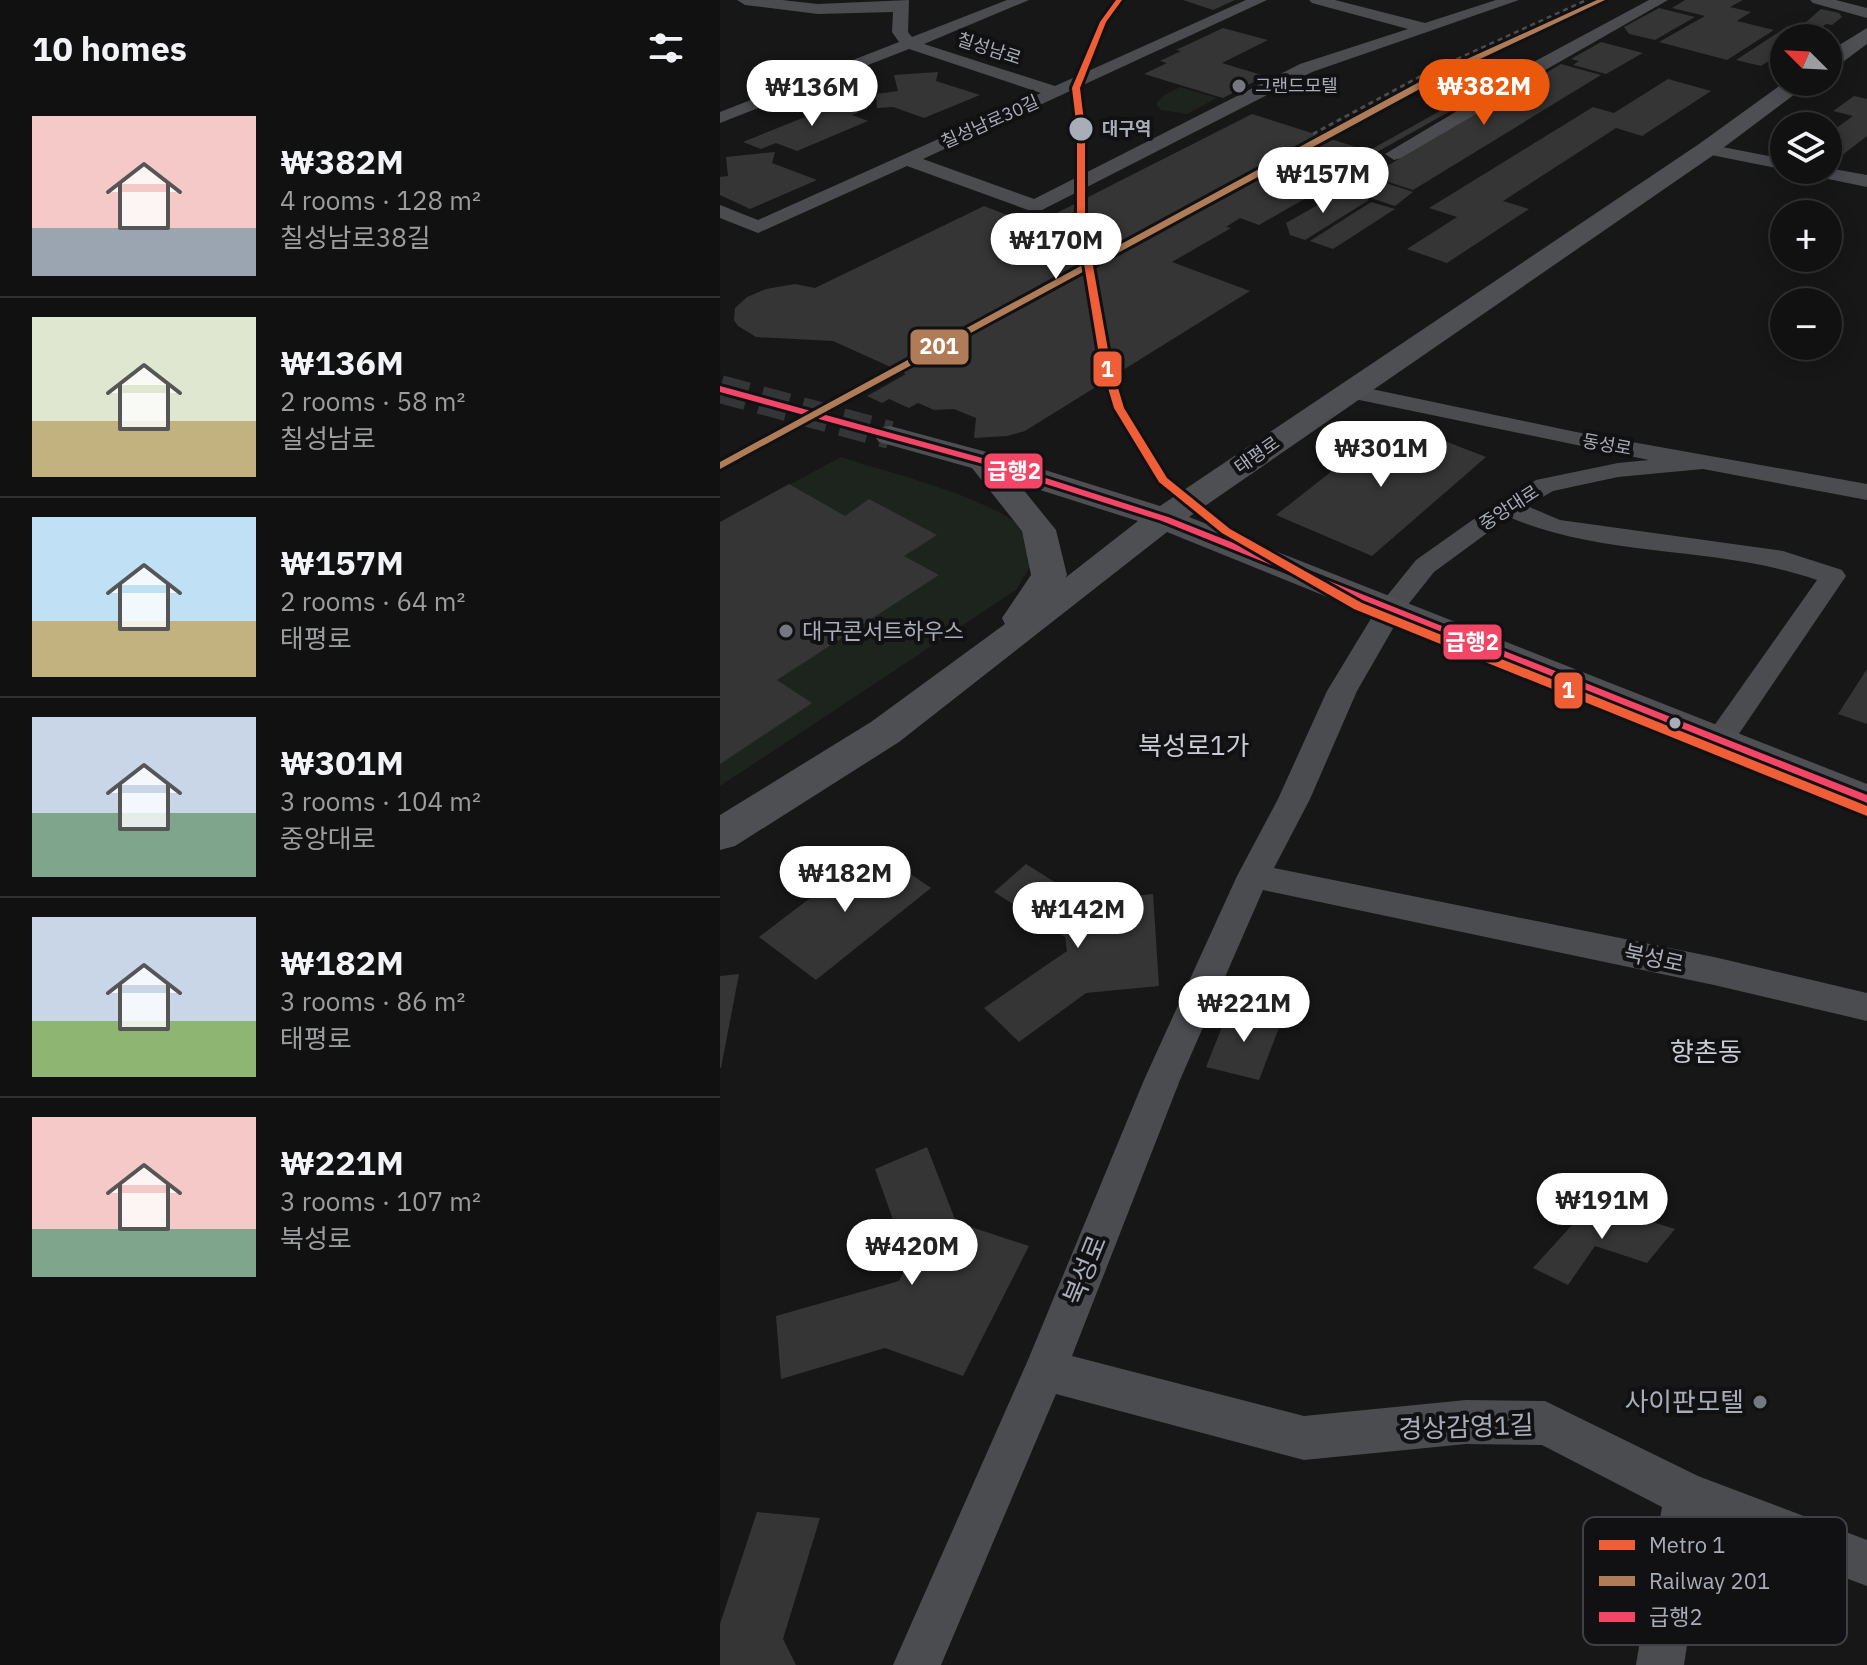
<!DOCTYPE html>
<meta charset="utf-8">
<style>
:root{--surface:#111;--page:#1e1f1f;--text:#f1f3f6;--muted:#9c9d9f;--line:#303131;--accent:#ea580c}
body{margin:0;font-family:"IBM Plex Sans","Noto Sans KR",sans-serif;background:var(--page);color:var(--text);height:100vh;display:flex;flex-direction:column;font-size:30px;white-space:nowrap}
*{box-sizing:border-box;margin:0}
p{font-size:26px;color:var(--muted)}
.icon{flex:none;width:44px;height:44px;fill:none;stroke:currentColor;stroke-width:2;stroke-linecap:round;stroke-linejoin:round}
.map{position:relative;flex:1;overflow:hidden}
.sheet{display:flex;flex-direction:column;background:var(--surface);width:720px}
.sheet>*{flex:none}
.needle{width:52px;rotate:294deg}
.tools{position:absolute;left:1050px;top:24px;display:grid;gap:16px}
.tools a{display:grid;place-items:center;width:72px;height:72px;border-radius:50%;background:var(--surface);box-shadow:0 4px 20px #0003,0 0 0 2px var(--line);font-size:40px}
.price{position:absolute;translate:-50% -68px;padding:0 18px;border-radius:28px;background:#fff;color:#222;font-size:26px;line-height:52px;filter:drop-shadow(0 2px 4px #0008)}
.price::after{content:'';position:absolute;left:50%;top:48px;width:24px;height:18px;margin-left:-12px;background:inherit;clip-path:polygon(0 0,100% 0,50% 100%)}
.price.current{background:var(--accent);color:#fff}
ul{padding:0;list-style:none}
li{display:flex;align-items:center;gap:24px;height:200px;padding:0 32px}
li+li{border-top:2px solid var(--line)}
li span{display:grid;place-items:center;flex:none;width:224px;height:160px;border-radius:0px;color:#555}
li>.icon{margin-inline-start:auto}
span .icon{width:96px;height:96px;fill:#fffc;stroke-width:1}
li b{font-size:34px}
h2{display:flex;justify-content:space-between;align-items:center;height:96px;padding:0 32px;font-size:34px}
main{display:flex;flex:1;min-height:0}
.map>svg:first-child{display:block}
</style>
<main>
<section class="sheet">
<h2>10 homes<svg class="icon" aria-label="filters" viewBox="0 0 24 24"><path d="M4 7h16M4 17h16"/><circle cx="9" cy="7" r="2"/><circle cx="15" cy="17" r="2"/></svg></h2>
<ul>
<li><span style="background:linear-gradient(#f6c9c9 70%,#9aa5b1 0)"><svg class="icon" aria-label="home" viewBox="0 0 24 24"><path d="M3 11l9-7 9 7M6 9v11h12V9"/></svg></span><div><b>₩382M</b><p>4 rooms · 128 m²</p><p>칠성남로38길</p></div></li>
<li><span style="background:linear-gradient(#dfe7d0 65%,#c2b280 0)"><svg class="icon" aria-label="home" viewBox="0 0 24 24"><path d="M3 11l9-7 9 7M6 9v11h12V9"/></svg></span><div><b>₩136M</b><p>2 rooms · 58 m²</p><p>칠성남로</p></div></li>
<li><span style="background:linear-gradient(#bfe0f5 65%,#c2b280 0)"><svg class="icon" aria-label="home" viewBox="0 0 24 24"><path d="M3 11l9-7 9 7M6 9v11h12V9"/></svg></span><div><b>₩157M</b><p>2 rooms · 64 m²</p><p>태평로</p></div></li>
<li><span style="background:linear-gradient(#c9d6e8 60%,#7fa58c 0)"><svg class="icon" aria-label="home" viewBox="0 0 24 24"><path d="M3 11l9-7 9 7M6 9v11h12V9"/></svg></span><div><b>₩301M</b><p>3 rooms · 104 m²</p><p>중앙대로</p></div></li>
<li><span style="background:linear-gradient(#c9d6e8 65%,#8fb573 0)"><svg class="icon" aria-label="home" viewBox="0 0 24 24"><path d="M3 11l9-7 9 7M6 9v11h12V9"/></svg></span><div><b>₩182M</b><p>3 rooms · 86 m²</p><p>태평로</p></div></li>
<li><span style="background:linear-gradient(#f6c9c9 70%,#7fa58c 0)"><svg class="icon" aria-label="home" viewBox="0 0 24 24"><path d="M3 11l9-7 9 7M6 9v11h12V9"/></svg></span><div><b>₩221M</b><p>3 rooms · 107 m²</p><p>북성로</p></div></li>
</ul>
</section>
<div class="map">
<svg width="1147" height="1665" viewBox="0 0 1147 1665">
<rect width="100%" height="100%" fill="#171717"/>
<g fill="#1d241e">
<polygon points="460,87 497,98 467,114 441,110 436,104 443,96"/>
<path d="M 121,457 C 168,473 278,498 308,534 C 313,540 314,550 316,557 L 296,590 L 0,786 L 0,522 Z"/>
</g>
<g fill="#353536">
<polygon points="463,0 515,0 493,10"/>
<polygon points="965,0 1023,0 1010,7 1031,12 1017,21 1054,30 1007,60 939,42 985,16 952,8"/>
<polygon points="939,8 975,17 935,40 909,34 904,27"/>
<polygon points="1101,9 1119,13 1122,17 1112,25 1106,24 1102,27 1085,23"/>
<polygon points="1068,26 1095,30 1083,38 1064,38 1064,51 1041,66 1016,60"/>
<polygon points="503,28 548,40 502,63 545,76 503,98 424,74 447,63 440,61 461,51 456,50"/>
<polygon points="881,42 923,53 886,74 853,65 859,61 851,59"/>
<polygon points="841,64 881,75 693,190 650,176"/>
<polygon points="218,72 216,81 260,95 204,118 173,107 157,108 156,94 178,91 174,75"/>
<polygon points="788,73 795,75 657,152 650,150"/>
<polygon points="948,79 991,91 922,136 896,128 783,201 809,209 727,263 687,249 737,217 709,208 873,107 894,113"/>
<polygon points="1134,96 1147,99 1147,136 1112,163 1108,162 1108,134 1133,116 1113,111"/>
<polygon points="125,101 148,108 132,115 148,121 77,151 56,143 41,149 23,142"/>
<polygon points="532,114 661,155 539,225 520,218 506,227 511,228 452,262 530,291 305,431 287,436 254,438 256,418 234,409 214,410 198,403 189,408 169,399 162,403 147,396 186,374 113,341 36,337 18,326 14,320 15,308 27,297 46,289 75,284 95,288 264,206 313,225"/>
<polygon points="55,152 52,163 97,180 30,209 0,195 0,177 8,176 6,157"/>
<polygon points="651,178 693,192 675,206 630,191"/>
<polygon points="617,194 630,194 649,200 585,240 570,235 566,223"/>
<polygon points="651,202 675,209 613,249 590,241"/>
<polygon points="663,431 699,431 766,457 652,556 556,515"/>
<polygon points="69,484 125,516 149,499 217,535 184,556 219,575 57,680 92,703 0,764 0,522"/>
<polygon points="1147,669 1147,724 1118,714"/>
<polygon points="154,849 211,888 96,980 39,937"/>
<polygon points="306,864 365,901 433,894 439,986 366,993 299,1042 264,1008 347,951 345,937 274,892"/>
<polygon points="19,974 1,1068 0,1068 0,976"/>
<polygon points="510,1007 562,1020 539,1080 486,1067"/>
<polygon points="207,1147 236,1222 309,1246 243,1376 165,1348 61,1379 56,1316 179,1281 188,1262 155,1169"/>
<polygon points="872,1203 955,1229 927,1263 875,1246 848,1285 813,1268"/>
<polygon points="37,1512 100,1518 63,1639 76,1665 0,1665 0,1624"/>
</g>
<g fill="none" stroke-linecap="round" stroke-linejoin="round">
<polyline stroke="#343537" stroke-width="28" stroke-dasharray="28 14" stroke-linecap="butt" points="0,389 170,435"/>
<g fill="#4b4c50" fill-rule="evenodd">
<polygon points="17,0 62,0 98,4 189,0 188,32 192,37 287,0 309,0 204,44 335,86 526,0 547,0 203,159 314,199 580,64 688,29 592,3 589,0 615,0 705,23 776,0 799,0 592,72 322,210 308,210 187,166 38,233 0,218 0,205 38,220 321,93 189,49 0,123 0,112 179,42 172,32 173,12 98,14 25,5"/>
<polygon points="929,0 948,0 820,73 811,82 681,158 674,160 665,154 799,74 808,65"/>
<polygon points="1090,0 1116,0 1147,8 1147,18 1093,3"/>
<polygon points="987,144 1064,159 1066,170 981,153 978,149"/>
<polygon points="1108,168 1147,175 1147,187 1084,174 1082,170"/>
<path d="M 628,384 L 856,432 L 1147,484 L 1147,500 L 983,469 L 898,477 L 833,491 L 807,506 L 840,520 L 1063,551 L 1122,570 L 1126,576 L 1010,747 L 999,750 L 988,747 L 984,740 L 1097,580 C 998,545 886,559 789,517 L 714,572 L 683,611 L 637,691 L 590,799 L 554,868 L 994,957 L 1147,993 L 1147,1021 L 994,985 L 543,890 L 460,1080 L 352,1356 L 584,1416 L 746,1400 L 825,1401 L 978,1476 L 1147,1540 L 1147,1586 L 985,1525 L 964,1665 L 916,1665 L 942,1507 L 822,1445 L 746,1444 L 584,1460 L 336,1394 L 221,1665 L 173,1665 L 308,1360 L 424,1080 L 517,876 L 558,799 L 607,691 L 658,607 L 696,560 L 778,502 L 816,480 L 898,463 L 929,460 L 620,396 L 616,391 L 620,386 Z"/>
</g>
<g fill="#4d4f52" fill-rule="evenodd">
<polygon points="1147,28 1147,44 1116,67 1108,69 1108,52"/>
<path d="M 1065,82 L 1091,82 L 995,154 L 469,517 L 1147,784 L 1147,815 L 447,532 L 179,742 L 15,846 L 0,850 L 0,815 L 151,722 L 285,624 L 282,618 L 311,575 L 302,531 L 252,468 L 159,442 L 154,435 L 159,428 L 170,426 L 274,454 L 440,506 L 979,144 ZM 298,483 L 418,521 L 345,578 L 347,575 L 336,530 Z"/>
</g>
<polyline stroke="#4b4c4f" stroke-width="3" stroke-dasharray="5 4" stroke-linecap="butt" points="593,134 707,73 867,0"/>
<defs>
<polygon id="bus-1" points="0,386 266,459 448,517 1147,795 1147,804 442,521 260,463 0,392"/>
</defs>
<use href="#bus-1" stroke="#111113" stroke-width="6"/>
<use href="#bus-1" fill="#f34667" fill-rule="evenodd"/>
<defs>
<polygon id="rail-1" points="877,0 885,0 720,78 0,469 0,462 714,74"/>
</defs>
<use href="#rail-1" stroke="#111113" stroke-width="6"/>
<use href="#rail-1" fill="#b07c57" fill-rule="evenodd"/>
<defs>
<polygon id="metro-1" points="396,0 402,0 386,22 360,88 365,130 365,221 390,361 404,408 447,478 510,529 642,603 1147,806 1147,816 634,609 502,533 439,482 394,408 380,361 357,221 357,130 352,88 380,22"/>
</defs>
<use href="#metro-1" stroke="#111113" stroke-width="6"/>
<use href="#metro-1" fill="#ef5e37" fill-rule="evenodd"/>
</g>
<g fill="#757880" stroke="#111113" stroke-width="3">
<circle cx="519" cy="86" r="8"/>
<circle cx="66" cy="631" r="8"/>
<circle cx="1040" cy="1402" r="8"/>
</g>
<g fill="#a8adb8" stroke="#111113" stroke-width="3">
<circle cx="361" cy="129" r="13"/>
<circle cx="955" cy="723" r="7"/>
</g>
<g text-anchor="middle" stroke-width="8" stroke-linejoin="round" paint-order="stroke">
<g font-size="18" fill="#a8adb8" stroke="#111113">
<text transform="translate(269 49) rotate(18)" y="6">칠성남로</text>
<text transform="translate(270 122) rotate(-24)" y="6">칠성남로30길</text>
<text transform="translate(887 445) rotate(10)" y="6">동성로</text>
<text transform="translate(537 455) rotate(-35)" y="6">태평로</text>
<text transform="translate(789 508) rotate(-33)" y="6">중앙대로</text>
</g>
<g font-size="18" fill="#a8adb8" stroke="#111113" text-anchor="start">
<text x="535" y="92">그랜드모텔</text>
</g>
<g font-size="18" font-weight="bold" fill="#a8adb8" stroke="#111113" text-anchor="start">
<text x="382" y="135">대구역</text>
</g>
<g font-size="22" fill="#a8adb8" stroke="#111113" text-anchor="start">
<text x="82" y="639">대구콘서트하우스</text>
</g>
<g font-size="22" fill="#a8adb8" stroke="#111113">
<text transform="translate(934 958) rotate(12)" y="8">북성로</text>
</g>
<g font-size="26" fill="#c9ccd4" stroke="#111113">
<text x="474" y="755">북성로1가</text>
<text x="986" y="1061">향촌동</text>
</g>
<g font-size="26" fill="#a8adb8" stroke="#111113">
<text transform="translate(365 1270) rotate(-68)" y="9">북성로</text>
<text transform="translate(746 1427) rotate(-2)" y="9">경상감영1길</text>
</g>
<g font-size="26" fill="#a8adb8" stroke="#111113" text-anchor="end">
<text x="1024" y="1411">사이판모텔</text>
</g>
</g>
<rect x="863" y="1517" width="264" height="128" rx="12" fill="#111113" stroke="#3e4045" stroke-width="2"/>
<rect x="879" y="1540" width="36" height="10" fill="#ef5e37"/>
<rect x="879" y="1576" width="36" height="10" fill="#b07c57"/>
<rect x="879" y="1612" width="36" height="10" fill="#f34667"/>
<g font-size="22" fill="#a8adb8">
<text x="929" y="1553">Metro 1</text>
<text x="929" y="1589">Railway 201</text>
<text x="929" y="1625">급행2</text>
</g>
<g stroke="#111113" stroke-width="3">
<rect x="189" y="328" width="61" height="38" rx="8" fill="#b07c57"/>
<rect x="372" y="350" width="31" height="38" rx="8" fill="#ef5e37"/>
<rect x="263" y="452" width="61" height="38" rx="8" fill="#f34667"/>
<rect x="722" y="623" width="61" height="38" rx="8" fill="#f34667"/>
<rect x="833" y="671" width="31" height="39" rx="8" fill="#ef5e37"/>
</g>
<g font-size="22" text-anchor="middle" font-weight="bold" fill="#fff">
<text x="219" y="354">201</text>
<text x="387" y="377">1</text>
<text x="294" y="479">급행2</text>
<text x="752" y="650">급행2</text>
<text x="848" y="698">1</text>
</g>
</svg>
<div class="tools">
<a><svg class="needle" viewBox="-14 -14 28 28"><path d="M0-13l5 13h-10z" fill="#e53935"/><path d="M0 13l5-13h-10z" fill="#9c9d9f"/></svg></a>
<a><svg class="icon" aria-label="layers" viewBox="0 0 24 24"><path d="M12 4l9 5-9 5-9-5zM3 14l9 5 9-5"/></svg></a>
<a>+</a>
<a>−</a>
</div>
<b class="price current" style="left:764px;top:127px">₩382M</b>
<b class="price" style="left:92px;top:128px">₩136M</b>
<b class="price" style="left:603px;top:215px">₩157M</b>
<b class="price" style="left:336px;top:281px">₩170M</b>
<b class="price" style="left:661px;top:489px">₩301M</b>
<b class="price" style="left:125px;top:914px">₩182M</b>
<b class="price" style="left:358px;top:950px">₩142M</b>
<b class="price" style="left:524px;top:1044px">₩221M</b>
<b class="price" style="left:882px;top:1241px">₩191M</b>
<b class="price" style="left:192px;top:1287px">₩420M</b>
</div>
</main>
